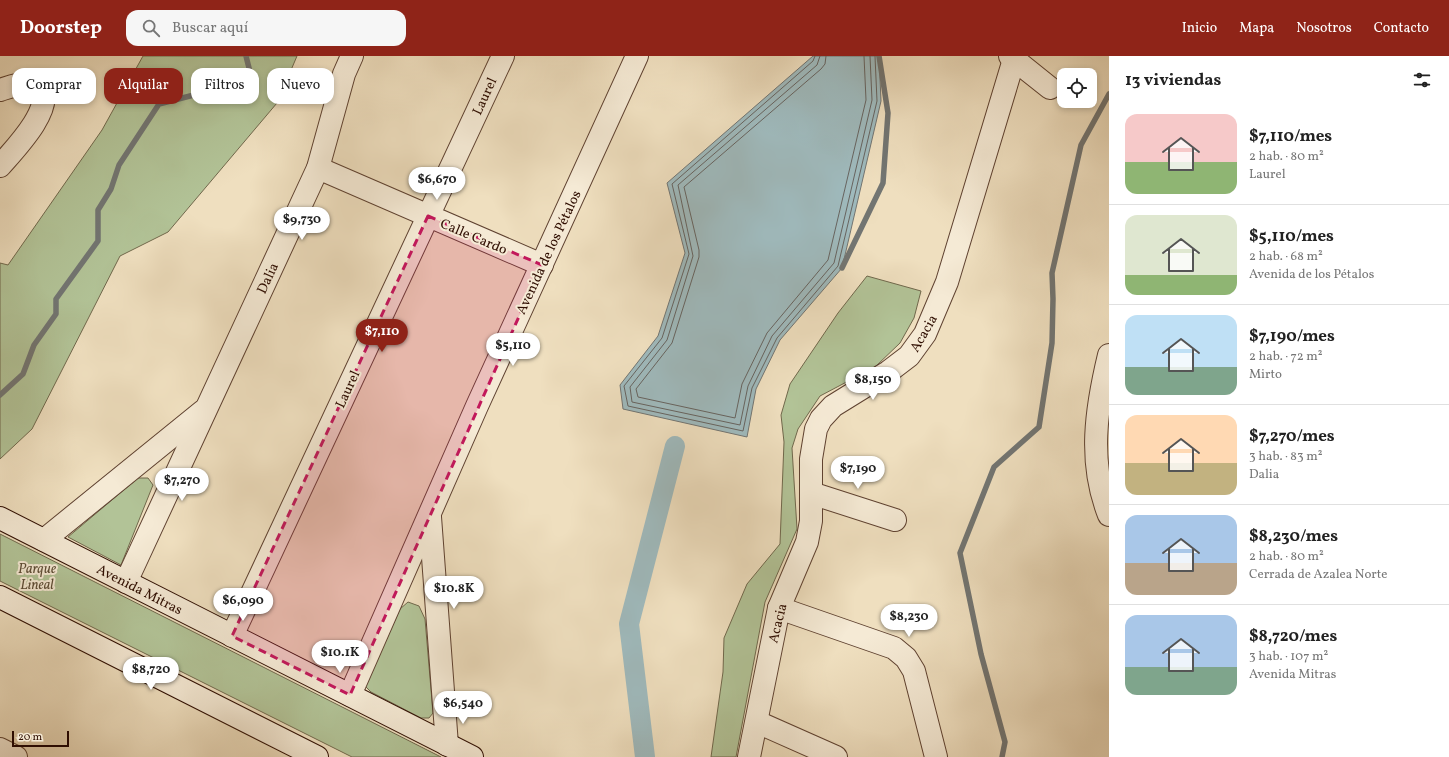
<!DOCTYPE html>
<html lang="es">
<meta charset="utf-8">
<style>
:root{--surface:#fff;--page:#f6f6f6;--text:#222;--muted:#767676;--line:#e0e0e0;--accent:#8f2418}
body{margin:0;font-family:Vollkorn,serif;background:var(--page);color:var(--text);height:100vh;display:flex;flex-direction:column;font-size:15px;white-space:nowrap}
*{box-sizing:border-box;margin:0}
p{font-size:13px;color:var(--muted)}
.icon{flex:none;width:22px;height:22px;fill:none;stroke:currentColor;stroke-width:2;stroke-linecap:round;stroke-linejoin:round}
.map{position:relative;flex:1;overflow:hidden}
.drawer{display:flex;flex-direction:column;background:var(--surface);width:340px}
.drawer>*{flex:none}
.top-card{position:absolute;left:12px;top:12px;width:380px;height:36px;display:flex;gap:8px}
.tools{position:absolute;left:1057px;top:12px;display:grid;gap:8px}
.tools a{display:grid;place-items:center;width:40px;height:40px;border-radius:8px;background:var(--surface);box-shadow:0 2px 6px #0003;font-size:20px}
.scale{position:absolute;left:12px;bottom:10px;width:57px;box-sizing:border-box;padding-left:4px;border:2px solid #2f0e02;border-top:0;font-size:11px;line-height:14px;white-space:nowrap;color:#2f0e02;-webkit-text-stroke:3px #f5ead5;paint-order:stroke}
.price{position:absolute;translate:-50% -34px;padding:0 9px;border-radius:14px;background:#fff;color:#222;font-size:13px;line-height:26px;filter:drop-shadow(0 1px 2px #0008)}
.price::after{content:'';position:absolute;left:50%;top:24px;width:12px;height:9px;margin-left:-6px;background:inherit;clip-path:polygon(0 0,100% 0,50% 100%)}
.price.on{background:var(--accent);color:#fff}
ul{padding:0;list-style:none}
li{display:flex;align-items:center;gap:12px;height:100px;padding:0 16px}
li+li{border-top:1px solid var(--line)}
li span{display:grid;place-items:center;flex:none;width:112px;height:80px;border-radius:12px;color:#555}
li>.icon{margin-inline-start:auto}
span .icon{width:48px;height:48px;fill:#fffc;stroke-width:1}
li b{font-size:17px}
h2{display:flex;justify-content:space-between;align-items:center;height:48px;padding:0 16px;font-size:17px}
.chip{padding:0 14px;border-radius:12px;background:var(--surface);box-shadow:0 2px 6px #0003;font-size:14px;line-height:36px}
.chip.on{background:var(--accent);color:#fff}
header{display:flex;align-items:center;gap:24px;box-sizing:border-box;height:56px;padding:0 20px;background:var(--accent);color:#fff}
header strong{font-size:19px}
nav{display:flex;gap:22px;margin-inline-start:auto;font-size:14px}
.search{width:280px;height:36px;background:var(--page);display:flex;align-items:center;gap:10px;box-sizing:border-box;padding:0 14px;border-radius:12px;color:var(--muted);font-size:15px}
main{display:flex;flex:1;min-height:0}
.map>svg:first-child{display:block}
</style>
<header>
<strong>Doorstep</strong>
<div class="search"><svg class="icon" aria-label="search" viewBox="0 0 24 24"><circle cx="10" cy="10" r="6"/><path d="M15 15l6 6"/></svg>Buscar aquí</div>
<nav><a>Inicio</a><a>Mapa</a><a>Nosotros</a><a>Contacto</a></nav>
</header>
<main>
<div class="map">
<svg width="1109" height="701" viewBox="0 0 1109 701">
<rect width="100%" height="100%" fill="#efdfbf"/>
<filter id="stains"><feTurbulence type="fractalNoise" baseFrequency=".005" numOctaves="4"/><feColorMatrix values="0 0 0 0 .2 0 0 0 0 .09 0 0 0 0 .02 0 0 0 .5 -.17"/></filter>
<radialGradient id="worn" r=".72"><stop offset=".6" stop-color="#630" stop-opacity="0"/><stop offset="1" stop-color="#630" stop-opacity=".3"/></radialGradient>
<g fill="#b2c397" stroke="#70684c">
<polygon points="143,0 297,0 277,47 168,176 120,200 32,373 0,403 0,207 8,209 102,74"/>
<polygon points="867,220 921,235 914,262 900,287 875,311 820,340 798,373 792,392 797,473 765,546 736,701 711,701 723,616 724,582 747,528 780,488 784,386 781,359 790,328 838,257"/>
<polygon points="138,422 148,422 153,429 121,509 68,481"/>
<polygon points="0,478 441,701 352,701 0,525"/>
<polygon points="408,546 419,550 425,563 433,657 429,662 421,662 371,636 365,630 400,553"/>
</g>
<polygon fill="#9fbabd" stroke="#727572" points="813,0 879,0 881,45 842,212 780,284 756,333 747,381 623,353 620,329 658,280 685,197 667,127"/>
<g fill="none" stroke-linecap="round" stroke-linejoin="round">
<g stroke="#676460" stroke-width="1">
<polyline points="815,0 813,5 672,128 689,198 662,282 624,330 628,350 743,375 752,332 777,282 838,210 877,45 875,0"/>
<polyline points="820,0 817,9 678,129 693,200 667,284 630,331 632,346 740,369 748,330 772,280 834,207 872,44 870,0"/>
<polyline points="826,0 825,8 821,13 684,131 699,194 699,201 672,287 636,333 638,341 735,362 742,328 767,277 828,204 866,44 864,0"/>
</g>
<g stroke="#727572" stroke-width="5.5">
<polyline points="842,212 883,127 888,57 879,0"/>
<polyline points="0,339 23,318 34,289 56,258 56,243 98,185 98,154 111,133 119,109 159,48 252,24 246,0"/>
<polyline points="1002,701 1005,686 981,598 960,497 994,411 1039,371 1052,287 1053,243 1052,217 1081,89 1109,38"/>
</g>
<polyline stroke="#9fbabd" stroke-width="20" points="645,701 629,568 675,390"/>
<defs>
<g id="street">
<polyline points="1010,0 1050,32"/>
<path d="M 0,34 C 9,31 20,27 30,27 C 34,27 38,29 40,33 C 56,51 12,96 0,110"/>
<polyline points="318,112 542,209"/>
<path d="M 1109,299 C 1096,353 1088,406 1109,459"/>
<polyline points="811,437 895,464"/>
<polyline points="430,461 447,689"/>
<polyline points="44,484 203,355"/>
<polyline points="126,526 318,112 344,18 352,0"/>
<polyline points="779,552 894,592 906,602 914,615 936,701"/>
<polyline points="232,580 503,0"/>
<polyline points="350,639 477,350 637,0"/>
<polyline points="757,666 836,701"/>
<polyline points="0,693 16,701"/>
<polyline points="749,701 779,552 807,486 811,465 811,403 816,373 821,363 833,350 888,316 909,300 925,278 947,226 1015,0"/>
</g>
<g id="secondary">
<polyline points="0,462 472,701"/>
<polyline points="0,541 317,701"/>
</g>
</defs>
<use href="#street" stroke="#5f4231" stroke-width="24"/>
<use href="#secondary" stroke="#2f0e02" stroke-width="24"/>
<use href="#street" stroke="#f5ead5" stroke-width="22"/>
<use href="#secondary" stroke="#f5ead5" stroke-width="22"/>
</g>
<path fill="#c2185b" fill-opacity="0.2" stroke="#c2185b" stroke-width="3" stroke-dasharray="8 5" stroke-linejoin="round" d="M 428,160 L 542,209 L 350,639 L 232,580 Z"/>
<g text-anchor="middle" stroke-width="4" stroke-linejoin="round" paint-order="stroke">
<g font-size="14" fill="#2f0e02" stroke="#f5ead5">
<text transform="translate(484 40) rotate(-65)" y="5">Laurel</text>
<text transform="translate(474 180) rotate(23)" y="5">Calle Cardo</text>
<text transform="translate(548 196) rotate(-65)" y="5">Avenida de los Pétalos</text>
<text transform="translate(267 222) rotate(-65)" y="5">Dalia</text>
<text transform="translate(923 277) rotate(-60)" y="5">Acacia</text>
<text transform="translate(347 333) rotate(-65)" y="5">Laurel</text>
<text transform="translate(140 533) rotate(27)" y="5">Avenida Mitras</text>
<text transform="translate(777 567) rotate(-76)" y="5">Acacia</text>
</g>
<g font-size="14" font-style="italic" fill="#5d4d36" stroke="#f5ead5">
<text x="37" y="517">Parque<tspan x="37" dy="16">Lineal</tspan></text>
</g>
</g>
<rect width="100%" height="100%" filter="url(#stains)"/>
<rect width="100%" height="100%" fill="url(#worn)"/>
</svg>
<div class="tools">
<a><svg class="icon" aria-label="locate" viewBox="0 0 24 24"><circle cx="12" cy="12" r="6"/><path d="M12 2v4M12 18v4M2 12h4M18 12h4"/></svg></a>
</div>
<div class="scale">20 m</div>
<b class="price" style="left:437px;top:145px">$6,670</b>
<b class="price" style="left:302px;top:185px">$9,730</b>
<b class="price on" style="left:382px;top:297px">$7,110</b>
<b class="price" style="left:513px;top:311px">$5,110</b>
<b class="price" style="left:873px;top:345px">$8,150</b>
<b class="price" style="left:858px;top:434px">$7,190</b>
<b class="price" style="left:182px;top:446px">$7,270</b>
<b class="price" style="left:454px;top:554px">$10.8K</b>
<b class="price" style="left:243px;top:566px">$6,090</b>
<b class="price" style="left:909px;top:582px">$8,230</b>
<b class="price" style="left:340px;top:618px">$10.1K</b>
<b class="price" style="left:151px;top:635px">$8,720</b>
<b class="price" style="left:463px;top:669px">$6,540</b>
<div class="top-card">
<a class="chip">Comprar</a>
<a class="chip on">Alquilar</a>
<a class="chip">Filtros</a>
<a class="chip">Nuevo</a>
</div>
</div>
<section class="drawer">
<h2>13 viviendas<svg class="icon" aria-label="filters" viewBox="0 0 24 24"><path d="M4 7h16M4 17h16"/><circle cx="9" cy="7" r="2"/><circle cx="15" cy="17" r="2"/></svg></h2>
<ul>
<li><span style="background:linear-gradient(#f6c9c9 60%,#8fb573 0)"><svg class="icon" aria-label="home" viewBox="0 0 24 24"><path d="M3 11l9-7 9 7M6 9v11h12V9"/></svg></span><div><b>$7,110/mes</b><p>2 hab. · 80 m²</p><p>Laurel</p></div></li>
<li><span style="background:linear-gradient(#dfe7d0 75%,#8fb573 0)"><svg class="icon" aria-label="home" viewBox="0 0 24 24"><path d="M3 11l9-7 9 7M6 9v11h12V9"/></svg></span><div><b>$5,110/mes</b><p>2 hab. · 68 m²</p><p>Avenida de los Pétalos</p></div></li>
<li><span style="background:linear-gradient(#bfe0f5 65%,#7fa58c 0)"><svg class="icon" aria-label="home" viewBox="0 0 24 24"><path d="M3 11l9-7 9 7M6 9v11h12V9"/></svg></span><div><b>$7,190/mes</b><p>2 hab. · 72 m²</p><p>Mirto</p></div></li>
<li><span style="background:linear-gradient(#ffd9b3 60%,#c2b280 0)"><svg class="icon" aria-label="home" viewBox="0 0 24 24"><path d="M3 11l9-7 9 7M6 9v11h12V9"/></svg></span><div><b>$7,270/mes</b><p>3 hab. · 83 m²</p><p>Dalia</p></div></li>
<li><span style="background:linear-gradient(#a9c7e8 60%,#b9a48a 0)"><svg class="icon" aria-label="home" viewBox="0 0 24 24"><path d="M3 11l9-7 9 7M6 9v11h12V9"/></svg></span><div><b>$8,230/mes</b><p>2 hab. · 80 m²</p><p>Cerrada de Azalea Norte</p></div></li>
<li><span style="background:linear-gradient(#a9c7e8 65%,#7fa58c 0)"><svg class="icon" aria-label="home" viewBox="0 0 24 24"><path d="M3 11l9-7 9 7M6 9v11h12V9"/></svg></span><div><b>$8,720/mes</b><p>3 hab. · 107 m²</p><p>Avenida Mitras</p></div></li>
</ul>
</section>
</main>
